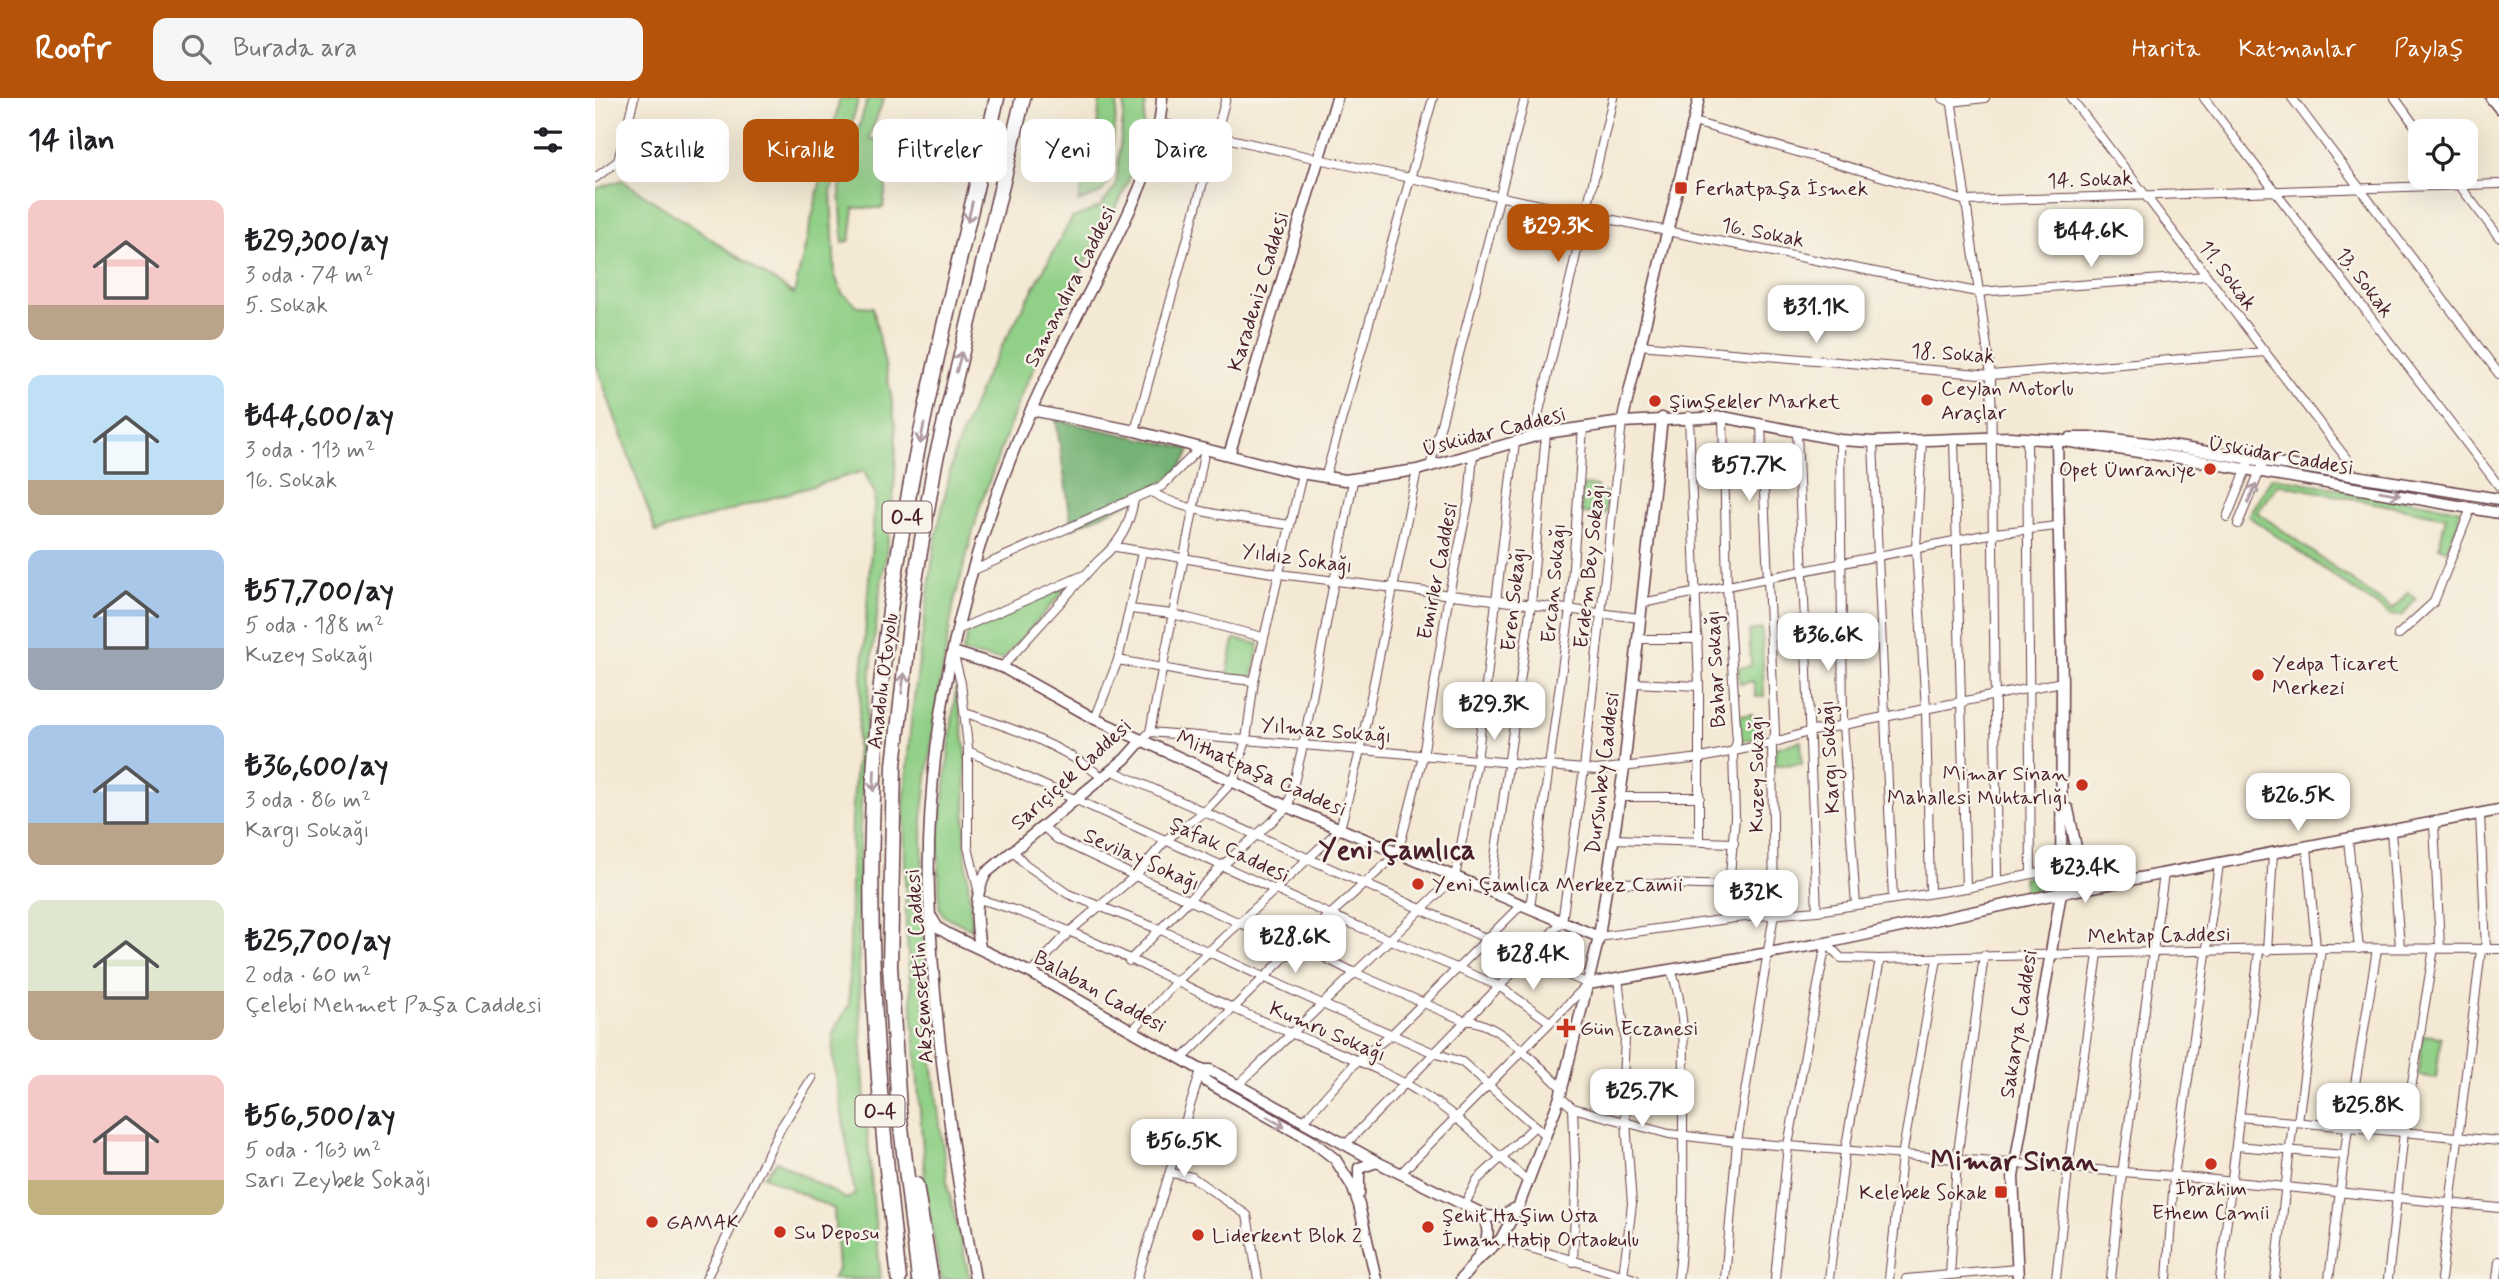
<!DOCTYPE html>
<html lang="tr">
<meta charset="utf-8">
<style>
:root{--surface:#fff;--page:#f6f6f6;--text:#202124;--muted:#757577;--accent:#b45309}
body{margin:0;font-family:Mynerve,sans-serif;background:var(--page);color:var(--text);height:100vh;display:flex;flex-direction:column;font-size:26px;white-space:nowrap}
*{box-sizing:border-box;margin:0}
p{font-size:23px;color:var(--muted)}
.icon{flex:none;width:38px;height:38px;fill:none;stroke:currentColor;stroke-width:2;stroke-linecap:round;stroke-linejoin:round}
.map{position:relative;flex:1;overflow:hidden}
.drawer{display:flex;flex-direction:column;background:var(--surface);width:595px}
.drawer>*{flex:none}
.top-card{position:absolute;left:21px;top:21px;width:665px;height:63px;display:flex;gap:14px}
.fabs{position:absolute;left:1813px;top:21px;display:grid;gap:14px}
.fabs a{display:grid;place-items:center;width:70px;height:70px;border-radius:14px;background:var(--surface);box-shadow:0 7px 28px #0002;font-size:35px}
.price{position:absolute;translate:-50% -60px;padding:0 16px;border-radius:14px;background:#fff;color:#222;font-size:23px;line-height:46px;filter:drop-shadow(0 2px 4px #0008)}
.price::after{content:'';position:absolute;left:50%;top:42px;width:21px;height:16px;margin-left:-10px;background:inherit;clip-path:polygon(0 0,100% 0,50% 100%)}
.price.selected{background:var(--accent);color:#fff}
ul{padding:0;list-style:none}
li{display:flex;align-items:center;gap:21px;height:175px;padding:0 28px}
li span{display:grid;place-items:center;flex:none;width:196px;height:140px;border-radius:14px;color:#555}
li>.icon{margin-inline-start:auto}
span .icon{width:84px;height:84px;fill:#fffc;stroke-width:1}
li b{font-size:30px}
h2{display:flex;justify-content:space-between;align-items:center;height:84px;padding:0 28px;font-size:30px}
.chip{padding:0 24px;border-radius:14px;background:var(--surface);box-shadow:0 7px 28px #0002;font-size:24px;line-height:63px}
.chip.selected{background:var(--accent);color:#fff}
header{display:flex;align-items:center;gap:42px;box-sizing:border-box;height:98px;padding:0 35px;background:var(--accent);color:#fff}
header strong{font-size:33px}
nav{display:flex;gap:38px;margin-inline-start:auto;font-size:24px}
.search{width:490px;height:63px;background:var(--page);display:flex;align-items:center;gap:18px;box-sizing:border-box;padding:0 24px;border-radius:14px;color:var(--muted);font-size:26px}
main{display:flex;flex:1;min-height:0}
.map>svg:first-child{display:block}
</style>
<header>
<strong>Roofr</strong>
<div class="search"><svg class="icon" aria-label="search" viewBox="0 0 24 24"><circle cx="10" cy="10" r="6"/><path d="M15 15l6 6"/></svg>Burada ara</div>
<nav><a>Harita</a><a>Katmanlar</a><a>Paylaş</a></nav>
</header>
<main>
<section class="drawer">
<h2>14 ilan<svg class="icon" aria-label="filters" viewBox="0 0 24 24"><path d="M4 7h16M4 17h16"/><circle cx="9" cy="7" r="2"/><circle cx="15" cy="17" r="2"/></svg></h2>
<ul>
<li><span style="background:linear-gradient(#f6c9c9 75%,#b9a48a 0)"><svg class="icon" aria-label="home" viewBox="0 0 24 24"><path d="M3 11l9-7 9 7M6 9v11h12V9"/></svg></span><div><b>₺29,300/ay</b><p>3 oda · 74 m²</p><p>5. Sokak</p></div></li>
<li><span style="background:linear-gradient(#bfe0f5 75%,#b9a48a 0)"><svg class="icon" aria-label="home" viewBox="0 0 24 24"><path d="M3 11l9-7 9 7M6 9v11h12V9"/></svg></span><div><b>₺44,600/ay</b><p>3 oda · 113 m²</p><p>16. Sokak</p></div></li>
<li><span style="background:linear-gradient(#a9c7e8 70%,#9aa5b1 0)"><svg class="icon" aria-label="home" viewBox="0 0 24 24"><path d="M3 11l9-7 9 7M6 9v11h12V9"/></svg></span><div><b>₺57,700/ay</b><p>5 oda · 188 m²</p><p>Kuzey Sokağı</p></div></li>
<li><span style="background:linear-gradient(#a9c7e8 70%,#b9a48a 0)"><svg class="icon" aria-label="home" viewBox="0 0 24 24"><path d="M3 11l9-7 9 7M6 9v11h12V9"/></svg></span><div><b>₺36,600/ay</b><p>3 oda · 86 m²</p><p>Kargı Sokağı</p></div></li>
<li><span style="background:linear-gradient(#dfe7d0 65%,#b9a48a 0)"><svg class="icon" aria-label="home" viewBox="0 0 24 24"><path d="M3 11l9-7 9 7M6 9v11h12V9"/></svg></span><div><b>₺25,700/ay</b><p>2 oda · 60 m²</p><p>Çelebi Mehmet Paşa Caddesi</p></div></li>
<li><span style="background:linear-gradient(#f6c9c9 75%,#c2b280 0)"><svg class="icon" aria-label="home" viewBox="0 0 24 24"><path d="M3 11l9-7 9 7M6 9v11h12V9"/></svg></span><div><b>₺56,500/ay</b><p>5 oda · 163 m²</p><p>Sarı Zeybek Sokağı</p></div></li>
</ul>
</section>
<div class="map">
<svg width="1904" height="1181" viewBox="0 0 1904 1181">
<rect width="100%" height="100%" fill="#f7f3e8"/>
<filter id="ink" filterUnits="userSpaceOnUse"><feTurbulence type="fractalNoise" baseFrequency=".0143" numOctaves="2"/><feDisplacementMap in="SourceGraphic" scale="14" xChannelSelector="R" yChannelSelector="G"/><feConvolveMatrix kernelMatrix="1 2 1 2 8 2 1 2 1" color-interpolation-filters="sRGB"/></filter>
<filter id="wash" filterUnits="userSpaceOnUse"><feTurbulence type="fractalNoise" baseFrequency=".00686" numOctaves="4" result="noise"/><feDisplacementMap in="SourceGraphic" scale="28" xChannelSelector="R" yChannelSelector="G"/><feGaussianBlur stdDeviation="1.57" result="paint"/><feColorMatrix in="noise" values="0 0 0 0 0 0 0 0 0 0 0 0 0 0 0 0 0 1.4 0 .05"/><feComposite in="paint" operator="in"/></filter>
<g filter="url(#wash)">
<rect width="100%" height="100%" fill="#f4e9d4"/>
<g fill="#91d087" stroke="#6e7859" stroke-width="2">
<path d="M 245,0 L 264,0 L 236,94 L 240,178 L 247,195 L 263,208 L 278,209 C 285,248 301,306 301,344 C 301,398 292,449 284,501 C 275,569 270,638 266,707 C 258,865 269,1024 286,1181 L 237,1181 L 243,1171 L 239,1111 L 169,1078 L 182,1063 L 251,1101 L 260,1097 L 238,959 L 239,933 L 254,907 L 257,721 L 280,396 L 269,373 L 61,434 L 0,263 L 0,91 L 27,82 L 199,196 Z"/>
<polygon points="273,0 289,0 274,40 296,47 288,110 259,110 255,142 248,145 245,89"/>
<polygon points="505,0 523,0 513,85 506,95 483,104 501,41"/>
<polygon points="530,0 551,0 546,53 526,100 491,163 426,297 385,408 359,504 339,622 327,722 330,909 353,1090 375,1181 346,1181 332,1105 311,829 309,706 316,623 340,444 359,356 390,279 477,120 505,109 521,88"/>
<polygon points="1677,379 1864,411 1864,423 1851,452 1844,449 1851,419 1683,386 1662,414 1798,512 1813,494 1821,501 1807,518 1795,517 1653,418"/>
<polygon points="988,387 1002,388 1002,394 1012,394 1011,416 986,415"/>
<polygon points="475,486 407,562 367,555 374,532"/>
<polygon points="1167,531 1169,598 1161,599 1158,583 1145,586 1143,570 1156,568 1154,533"/>
<polygon points="639,541 664,546 658,578 632,578"/>
<polygon points="361,589 371,654 370,747 377,831 349,818 344,809 344,741"/>
<polygon points="1157,616 1157,619 1168,618 1167,639 1145,643 1143,618"/>
<polygon points="1206,643 1207,666 1180,667 1180,650"/>
<polygon points="1472,732 1475,732 1485,788 1470,787"/>
<polygon points="1456,775 1455,790 1430,794 1428,780"/>
<polygon points="1828,937 1846,939 1841,980 1823,977"/>
</g>
<path fill="#74b274" stroke="#5f6850" stroke-width="2" d="M 461,322 L 595,351 C 585,389 510,414 477,430 Z"/>
</g>
<g filter="url(#ink)">
<g fill="none" stroke-linecap="round" stroke-linejoin="round">
<defs>
<g id="street">
<polyline points="1347,0 1356,4 1390,0"/>
<polyline points="1356,0 1396,277 1402,782"/>
<polyline points="1476,0 1751,360 1754,378"/>
<polyline points="1609,0 1904,388"/>
<polyline points="1697,0 1904,276"/>
<polyline points="1800,0 1825,35"/>
<polyline points="1099,24 1371,103 1904,86"/>
<polyline points="566,25 723,61 1072,133 1382,194 1611,178"/>
<polyline points="1858,79 1904,139"/>
<polyline points="0,80 23,63 39,0"/>
<polyline points="1044,247 1396,277 1670,254"/>
<polyline points="1094,318 1104,588 1104,742"/>
<polyline points="1128,319 1132,488 1142,644 1138,654 1140,719 1133,800 1140,820"/>
<polyline points="540,333 631,0"/>
<polyline points="1202,335 1222,813"/>
<polyline points="938,339 1018,0"/>
<polyline points="1432,340 1436,776"/>
<polyline points="1359,341 1371,790"/>
<polyline points="1245,342 1248,627 1261,807"/>
<polyline points="1327,342 1321,450 1331,611 1335,795"/>
<polyline points="1278,344 1298,801"/>
<polyline points="835,369 930,0"/>
<polyline points="730,380 838,0"/>
<path d="M 556,394 C 597,417 648,420 695,427"/>
<polyline points="1632,419 1653,367"/>
<polyline points="1643,426 1669,363"/>
<polyline points="521,449 684,476 1045,520"/>
<polyline points="379,472 567,388 605,350"/>
<polyline points="1047,505 1399,435 1462,428"/>
<polyline points="535,511 577,516 668,539"/>
<polyline points="362,532 489,477"/>
<polyline points="1803,537 1839,504 1876,410"/>
<polyline points="1043,541 1103,541"/>
<polyline points="358,554 366,585 373,649 373,749 383,791"/>
<polyline points="523,562 611,578 659,583"/>
<path d="M 407,569 L 503,463 C 525,445 534,429 539,402"/>
<polyline points="1038,585 1104,588"/>
<path d="M 370,615 C 421,631 464,646 507,679"/>
<polyline points="500,621 523,562 547,454"/>
<polyline points="555,634 1001,672 1106,660 1177,645 1213,634 1467,584"/>
<polyline points="546,643 555,634 610,351"/>
<polyline points="373,653 736,817 904,888 955,924"/>
<polyline points="516,672 993,886 806,1075"/>
<polyline points="1025,699 1105,699"/>
<polyline points="1885,716 1891,851"/>
<polyline points="1839,725 1845,850"/>
<path d="M 448,728 L 462,741 L 540,778 L 647,826 L 703,846 L 760,875 L 870,923 C 900,920 947,971 968,991"/>
<polyline points="1796,733 1805,849"/>
<polyline points="1018,741 1139,745"/>
<polyline points="1753,741 1764,851"/>
<polyline points="1712,749 1721,850"/>
<polyline points="418,753 430,766 473,796 566,832 727,906 839,955 867,964 950,1037"/>
<polyline points="1012,784 1135,788"/>
<polyline points="895,794 936,507 951,335"/>
<path d="M 383,801 C 473,825 557,874 642,912 C 704,941 772,961 831,998 C 868,1021 898,1055 933,1083"/>
<polyline points="935,810 975,511 988,330"/>
<polyline points="1004,839 1140,820 1222,813 1371,790 1466,770"/>
<polyline points="1231,845 1246,860 1285,861 1721,850 1904,851"/>
<polyline points="1672,853 1678,756"/>
<polyline points="534,863 628,767 693,709 708,648 758,383"/>
<path d="M 1076,872 C 1094,919 1088,976 1088,1026 C 1088,1078 1090,1130 1083,1181"/>
<polyline points="436,875 473,835 540,778 572,741 609,714 639,682 651,642 659,583 707,376"/>
<polyline points="1023,880 1030,939 1028,983 1037,1106 1028,1178"/>
<polyline points="537,933 581,884 745,731 765,653 822,372"/>
<polyline points="587,961 703,846 803,755 828,658 854,496 874,402 878,356"/>
<polyline points="643,987 860,779 882,663 920,344"/>
<polyline points="965,999 978,1010 1074,1036 1142,1044 1579,1078 1904,1110"/>
<polyline points="978,1010 981,1089 978,1164"/>
<polyline points="1644,1019 1904,1043"/>
<polyline points="708,1024 763,962 797,936 926,807"/>
<polyline points="1703,1024 1726,851"/>
<polyline points="751,1046 967,824 989,671 1027,324"/>
<polyline points="1641,1048 1750,1057"/>
<polyline points="576,1075 597,1079 652,1117 663,1181"/>
<polyline points="870,1106 882,1082 940,1028"/>
<polyline points="906,1141 1040,1181"/>
<polyline points="1355,1177 1362,1062 1389,857"/>
<polyline points="111,1181 185,1031 217,980"/>
<polyline points="542,1181 606,972"/>
<polyline points="1130,1181 1142,1044 1179,816 1177,645 1180,636 1166,328"/>
<polyline points="1180,1181 1193,1047 1231,845"/>
<polyline points="1234,1181 1250,1053 1285,861"/>
<polyline points="1294,1181 1307,1058 1342,861"/>
<polyline points="1311,1181 1421,1171"/>
<polyline points="1461,1181 1473,1071 1503,856"/>
<polyline points="1516,1181 1527,1075 1569,776"/>
<polyline points="1572,1181 1579,1078 1624,766"/>
<polyline points="1625,1181 1664,853"/>
<polyline points="1680,1181 1698,1024"/>
<polyline points="1734,1181 1753,1029 1782,851"/>
<polyline points="1793,1181 1809,1034 1839,850"/>
<polyline points="1846,1181 1886,852"/>
<polyline points="1902,1181 1904,1163"/>
</g>
<g id="secondary">
<polyline points="1896,0 1904,10"/>
<polyline points="436,312 540,333 699,374 750,382 822,372 951,335 1027,324 1128,319 1245,342 1278,344 1415,339 1462,342 1598,362 1904,415"/>
<polyline points="1027,324 1104,0"/>
<polyline points="1475,340 1511,340 1576,348 1904,401"/>
<polyline points="634,357 742,0"/>
<polyline points="358,554 407,569 500,621 693,709 1004,839"/>
<polyline points="1473,711 1487,778 1505,787"/>
<polyline points="337,820 343,830 355,837 436,875 606,972 615,972 782,1064 892,1118 903,1119 919,1111"/>
<path d="M 385,850 C 381,824 378,799 391,775 L 530,661 L 546,643"/>
<polyline points="993,886 1231,845 1466,795 1904,712"/>
<polyline points="606,972 612,984 717,1043 740,1061 757,1088 764,1107 781,1181"/>
<polyline points="764,1096 764,1070 782,1064"/>
<polyline points="883,1161 906,1141 924,1107 965,999 1004,839 1029,670 1067,320"/>
<path d="M 380,1181 C 357,1055 338,924 334,796 C 330,644 364,485 422,344 C 447,284 478,226 508,167 C 534,114 564,61 567,0"/>
<path d="M 866,1181 C 880,1165 907,1134 883,1115"/>
<polyline points="1423,1181 1418,1079 1466,795 1467,584 1462,342"/>
</g>
<g id="highway">
<polyline points="321,1087 336,1181"/>
<path d="M 304,1181 C 284,1013 270,848 279,678 C 290,449 351,223 402,0"/>
<polyline points="324,1181 304,1012 295,868 299,667 320,483 340,365 428,0"/>
</g>
</defs>
<use href="#street" stroke="#643d44" stroke-width="10"/>
<use href="#secondary" stroke="#643d44" stroke-width="13"/>
<use href="#highway" stroke="#643d44" stroke-width="17"/>
<use href="#street" stroke="#fff" stroke-width="8"/>
<use href="#secondary" stroke="#fff" stroke-width="10"/>
<use href="#highway" stroke="#fff" stroke-width="14"/>
</g>
<defs><path id="oneway-shaft" d="M-6 0H5M1.5-3L5.5 0L1.5 3" fill="none" stroke-width="1.6" stroke-linecap="round" stroke-linejoin="round" transform="scale(1.75)"/></defs>
<g stroke="#ae9aa0">
<use href="#oneway-shaft" transform="translate(375 114) rotate(103)"/>
<use href="#oneway-shaft" transform="translate(364 264) rotate(-75)"/>
<use href="#oneway-shaft" transform="translate(327 336) rotate(101)"/>
<use href="#oneway-shaft" transform="translate(1657 395) rotate(-66)"/>
<use href="#oneway-shaft" transform="translate(1795 395) rotate(10)"/>
<use href="#oneway-shaft" transform="translate(308 585) rotate(-83)"/>
<use href="#oneway-shaft" transform="translate(279 683) rotate(93)"/>
<use href="#oneway-shaft" transform="translate(681 1024) rotate(30)"/>
</g>
</g>
<g fill="#c8321e" stroke="#f7f3e8" stroke-width="2.5">
<rect x="1079" y="83" width="14" height="14" rx="3.5"/>
<circle cx="1332" cy="302" r="7"/>
<circle cx="1060" cy="303" r="7"/>
<circle cx="1615" cy="371" r="7"/>
<circle cx="1663" cy="577" r="7"/>
<circle cx="1487" cy="687" r="7"/>
<circle cx="823" cy="786" r="7"/>
<path d="M967.5 919.5h7v7h7v7h-7v7h-7v-7h-7v-7h7z"/>
<circle cx="1616" cy="1066" r="7"/>
<rect x="1399" y="1087" width="14" height="14" rx="3.5"/>
<circle cx="57" cy="1124" r="7"/>
<circle cx="833" cy="1129" r="7"/>
<circle cx="185" cy="1134" r="7"/>
<circle cx="603" cy="1137" r="7"/>
</g>
<g text-anchor="middle" stroke-width="5" stroke-linejoin="round" paint-order="stroke">
<g fill="#f7f3e8" stroke="#7e5f64" stroke-width="2">
<rect x="287.5" y="403.5" width="49" height="31" rx="5"/>
<rect x="260.5" y="997.5" width="49" height="31" rx="5"/>
</g>
<g font-size="19" font-weight="bold" fill="#4a1f2b">
<text x="312" y="426">O-4</text>
<text x="285" y="1020">O-4</text>
</g>
<g font-size="21" fill="#4a1f2b" stroke="#f7f3e8">
<text transform="translate(1495 81) rotate(-2)" y="7">14. Sokak</text>
<text transform="translate(1168 134) rotate(11)" y="7">16. Sokak</text>
<text transform="translate(1633 177) rotate(53)" y="7">11. Sokak</text>
<text transform="translate(1770 184) rotate(53)" y="7">13. Sokak</text>
<text transform="translate(475 188) rotate(-63)" y="7">Samandıra Caddesi</text>
<text transform="translate(663 193) rotate(-73)" y="7">Karadeniz Caddesi</text>
<text transform="translate(1358 255) rotate(4)" y="7">18. Sokak</text>
<text transform="translate(899 333) rotate(-14)" y="7">Üsküdar Caddesi</text>
<text transform="translate(1686 357) rotate(10)" y="7">Üsküdar Caddesi</text>
<text transform="translate(702 460) rotate(8)" y="7">Yıldız Sokağı</text>
<text transform="translate(994 468) rotate(-84)" y="7">Erdem Bey Sokağı</text>
<text transform="translate(842 473) rotate(-79)" y="7">Emirler Caddesi</text>
<text transform="translate(958 485) rotate(-85)" y="7">Ercan Sokağı</text>
<text transform="translate(918 501) rotate(-84)" y="7">Eren Sokağı</text>
<text transform="translate(1120 571) rotate(-93)" y="7">Bahar Sokağı</text>
<text transform="translate(287 583) rotate(-83)" y="7">Anadolu Otoyolu</text>
<text transform="translate(731 632) rotate(5)" y="7">Yılmaz Sokağı</text>
<text transform="translate(1234 659) rotate(-93)" y="7">Kargı Sokağı</text>
<text transform="translate(667 675) rotate(24)" y="7">Mithatpaşa Caddesi</text>
<text transform="translate(1007 675) rotate(-83)" y="7">Dursunbey Caddesi</text>
<text transform="translate(476 676) rotate(-42)" y="7">Sarıçiçek Caddesi</text>
<text transform="translate(1161 676) rotate(-90)" y="7">Kuzey Sokağı</text>
<text transform="translate(635 751) rotate(25)" y="7">Şafak Caddesi</text>
<text transform="translate(547 761) rotate(24)" y="7">Sevilay Sokağı</text>
<text transform="translate(1564 837) rotate(-1)" y="7">Mehtap Caddesi</text>
<text transform="translate(324 868) rotate(-94)" y="7">Akşemsettin Caddesi</text>
<text transform="translate(505 893) rotate(29)" y="7">Balaban Caddesi</text>
<text transform="translate(1423 926) rotate(-81)" y="7">Sakarya Caddesi</text>
<text transform="translate(733 933) rotate(23)" y="7">Kumru Sokağı</text>
</g>
<g font-size="21" fill="#4a1f2b" stroke="#f7f3e8" text-anchor="start">
<text x="1100" y="97">Ferhatpaşa İsmek</text>
<text x="1346" y="297">Ceylan Motorlu<tspan x="1346" dy="24">Araçlar</tspan></text>
<text x="1074" y="310">Şimşekler Market</text>
<text x="1601" y="378" text-anchor="end">Opet Ümraniye</text>
<text x="1677" y="572">Yedpa Ticaret<tspan x="1677" dy="24">Merkezi</tspan></text>
<text x="1473" y="682" text-anchor="end">Mimar Sinan<tspan x="1473" dy="24">Mahallesi Muhtarlığı</tspan></text>
<text x="837" y="793">Yeni Çamlıca Merkez Camii</text>
<text x="985" y="937">Gün Eczanesi</text>
<text x="1616" y="1097" text-anchor="middle">İbrahim<tspan x="1616" dy="24">Ethem Camii</tspan></text>
<text x="1392" y="1101" text-anchor="end">Kelebek Sokak</text>
<text x="847" y="1124">Şehit Haşim Usta<tspan x="847" dy="24">İmam Hatip Ortaokulu</tspan></text>
<text x="71" y="1131">GAMAK</text>
<text x="199" y="1141">Su Deposu</text>
<text x="617" y="1144">Liderkent Blok 2</text>
</g>
<g font-size="28" font-weight="bold" fill="#4a1f2b" stroke="#f7f3e8">
<text x="802" y="761">Yeni Çamlıca</text>
<text x="1419" y="1072">Mimar Sinan</text>
</g>
</g>
</svg>
<div class="fabs">
<a><svg class="icon" aria-label="locate" viewBox="0 0 24 24"><circle cx="12" cy="12" r="6"/><path d="M12 2v4M12 18v4M2 12h4M18 12h4"/></svg></a>
</div>
<b class="price selected" style="left:963px;top:166px">₺29.3K</b>
<b class="price" style="left:1496px;top:171px">₺44.6K</b>
<b class="price" style="left:1221px;top:247px">₺31.1K</b>
<b class="price" style="left:1154px;top:405px">₺57.7K</b>
<b class="price" style="left:1233px;top:575px">₺36.6K</b>
<b class="price" style="left:899px;top:644px">₺29.3K</b>
<b class="price" style="left:1703px;top:735px">₺26.5K</b>
<b class="price" style="left:1490px;top:807px">₺23.4K</b>
<b class="price" style="left:1161px;top:832px">₺32K</b>
<b class="price" style="left:700px;top:877px">₺28.6K</b>
<b class="price" style="left:938px;top:894px">₺28.4K</b>
<b class="price" style="left:1047px;top:1031px">₺25.7K</b>
<b class="price" style="left:1773px;top:1045px">₺25.8K</b>
<b class="price" style="left:589px;top:1081px">₺56.5K</b>
<div class="top-card">
<a class="chip">Satılık</a>
<a class="chip selected">Kiralık</a>
<a class="chip">Filtreler</a>
<a class="chip">Yeni</a>
<a class="chip">Daire</a>
</div>
</div>
</main>
